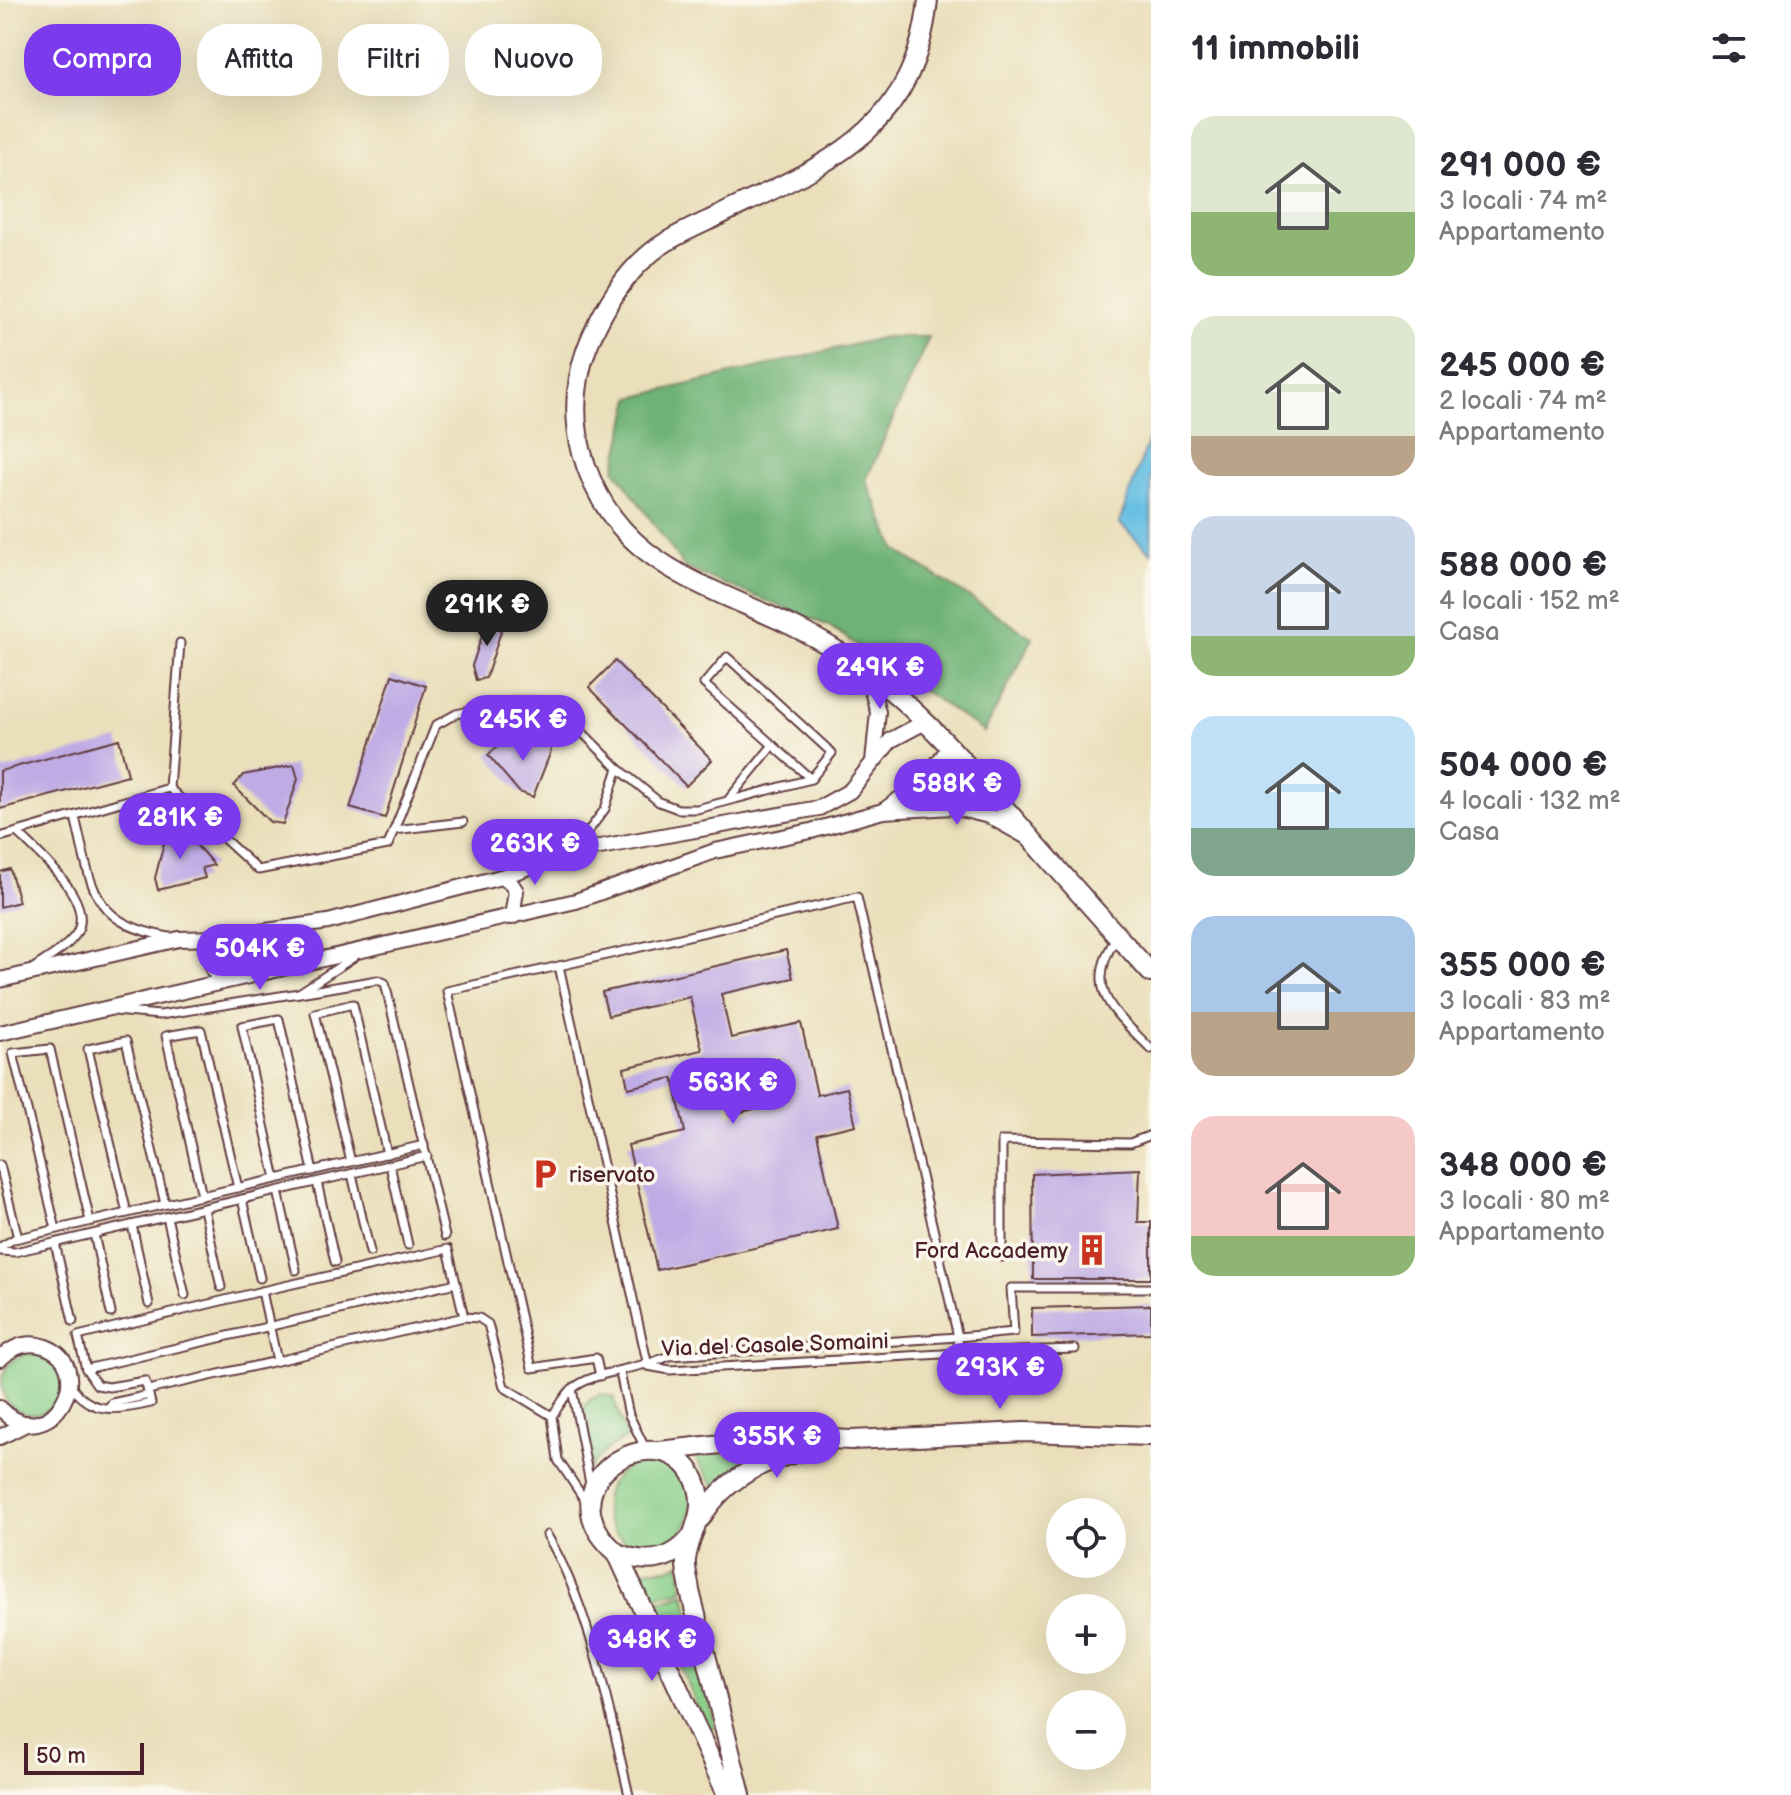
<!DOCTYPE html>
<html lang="it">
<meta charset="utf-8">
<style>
:root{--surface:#fff;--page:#f2f2f3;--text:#2b2b33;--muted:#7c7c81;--accent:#7c3aed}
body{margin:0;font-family:"Balsamiq Sans",sans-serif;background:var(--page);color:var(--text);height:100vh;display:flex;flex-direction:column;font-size:30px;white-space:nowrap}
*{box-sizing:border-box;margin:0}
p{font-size:26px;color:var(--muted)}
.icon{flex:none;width:44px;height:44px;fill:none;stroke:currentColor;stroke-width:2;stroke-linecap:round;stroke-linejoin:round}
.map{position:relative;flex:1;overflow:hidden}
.panel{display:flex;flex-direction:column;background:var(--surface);width:640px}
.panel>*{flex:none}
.guide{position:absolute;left:24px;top:24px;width:760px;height:72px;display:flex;gap:16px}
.controls{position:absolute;left:1046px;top:1498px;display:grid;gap:16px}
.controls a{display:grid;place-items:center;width:80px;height:80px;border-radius:50%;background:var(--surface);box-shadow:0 8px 32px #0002;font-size:40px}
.scale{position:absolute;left:24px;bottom:20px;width:120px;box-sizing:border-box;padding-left:8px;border:4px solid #4a1f2b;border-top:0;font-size:22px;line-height:28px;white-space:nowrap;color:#4a1f2b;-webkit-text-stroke:6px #fbf7ec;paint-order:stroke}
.price{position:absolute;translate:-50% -68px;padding:0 18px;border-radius:28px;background:var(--accent);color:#fff;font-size:26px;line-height:52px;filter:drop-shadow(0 2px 4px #0008)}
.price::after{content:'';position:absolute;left:50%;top:48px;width:24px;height:18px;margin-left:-12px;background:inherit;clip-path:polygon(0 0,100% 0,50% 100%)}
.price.active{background:#222;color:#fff}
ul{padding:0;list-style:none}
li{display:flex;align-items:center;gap:24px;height:200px;padding:0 40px}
li span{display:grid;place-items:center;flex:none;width:224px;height:160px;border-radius:24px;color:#555}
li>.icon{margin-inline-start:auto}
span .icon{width:96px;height:96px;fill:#fffc;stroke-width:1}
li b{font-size:34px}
h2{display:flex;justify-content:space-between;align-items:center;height:96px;padding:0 40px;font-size:34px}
.tag{padding:0 28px;border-radius:32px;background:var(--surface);box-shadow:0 8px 32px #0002;font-size:28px;line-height:72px}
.tag.active{background:var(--accent);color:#fff}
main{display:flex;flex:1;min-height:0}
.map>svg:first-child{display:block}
</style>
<main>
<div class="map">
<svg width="1151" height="1795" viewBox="0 0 1151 1795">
<rect width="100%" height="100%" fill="#fbf7ec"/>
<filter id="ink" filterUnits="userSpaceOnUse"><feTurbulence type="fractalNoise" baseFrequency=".0125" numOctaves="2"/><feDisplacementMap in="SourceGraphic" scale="16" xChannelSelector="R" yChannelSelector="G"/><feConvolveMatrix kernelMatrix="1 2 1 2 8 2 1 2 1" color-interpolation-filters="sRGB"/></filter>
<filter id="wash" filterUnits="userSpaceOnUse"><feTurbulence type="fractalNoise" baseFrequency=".006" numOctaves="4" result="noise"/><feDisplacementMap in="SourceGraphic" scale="32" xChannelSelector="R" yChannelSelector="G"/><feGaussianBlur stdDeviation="1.8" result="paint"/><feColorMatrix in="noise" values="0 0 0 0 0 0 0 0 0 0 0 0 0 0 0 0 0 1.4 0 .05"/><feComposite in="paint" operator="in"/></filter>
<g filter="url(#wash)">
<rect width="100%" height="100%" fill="#eadfba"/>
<g fill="#89cf89" stroke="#6a775a" stroke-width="2">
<circle cx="32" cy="1384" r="30"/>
<polygon points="601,1394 613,1397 627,1438 607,1449 590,1468 584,1408 588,1401"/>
<polygon points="754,1448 756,1454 715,1486 695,1458 695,1453"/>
<circle cx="648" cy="1505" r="43"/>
<polygon points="680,1563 683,1590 653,1597 642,1570 669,1568"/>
<polygon points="685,1594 715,1725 710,1730 705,1726 655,1602"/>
</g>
<polygon fill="#6eb275" stroke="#5c6850" stroke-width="2" points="885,337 929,337 866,480 896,550 1033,638 984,732 829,626 685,568 615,469 631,398"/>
<polygon fill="#67bfe4" stroke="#586f88" stroke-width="2" points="1151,433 1151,553 1119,523"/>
<g id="blocks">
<g fill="#c0ace5" fill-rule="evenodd">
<polygon points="488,617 504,622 486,678 476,680 472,666"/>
<polygon points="615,661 712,760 686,786 589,687"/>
<polygon points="392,675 426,686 385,818 350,808"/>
<polygon points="548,737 551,751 533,797 519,792 488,755 498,746"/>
<polygon points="119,739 128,775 0,809 0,771"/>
<polygon points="294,765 298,779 283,824 270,822 234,786 243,775"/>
<polygon points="168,828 186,833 214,865 202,868 205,878 158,890 155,878"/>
<polygon points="10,869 19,902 0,907 0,872"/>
<path d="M 786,950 L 793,978 L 721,994 L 731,1038 L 801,1023 L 817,1095 L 847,1088 L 856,1125 L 817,1134 L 838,1229 L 657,1270 L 628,1145 L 685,1132 L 673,1078 L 628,1088 L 624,1068 L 702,1050 L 690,997 L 608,1016 L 602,992 ZM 778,1058 L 788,1101 L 729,1115 L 719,1072 Z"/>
<polygon points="1140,1169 1138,1222 1151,1222 1151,1279 1033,1279 1032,1174"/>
<polygon points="1151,1305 1151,1333 1032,1337 1032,1308"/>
</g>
</g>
</g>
<g filter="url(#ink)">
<use href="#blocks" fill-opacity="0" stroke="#623c40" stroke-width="2"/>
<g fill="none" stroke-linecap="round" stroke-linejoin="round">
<defs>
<g id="service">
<polyline points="169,788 180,643"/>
<polyline points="729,799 773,745"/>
<path d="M 75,817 C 92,886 89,923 169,937"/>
<polyline points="394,830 463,822"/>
<path d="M 17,832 C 37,853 97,901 76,934 C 66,949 46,959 32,969"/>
<polyline points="0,837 169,788 258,870 388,845 436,725 456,714 514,701 538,701 559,709 618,768 659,802 678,809 697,809 811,779 832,753 727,657 704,684 811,779"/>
<polyline points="574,850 605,809 618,768"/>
<path d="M 1116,938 C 1082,991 1115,1012 1151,1049"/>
<polyline points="354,957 299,993 378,980 385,983 445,1236"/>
<polyline points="559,966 857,897 958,1337 1014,1332 1011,1288 1151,1288"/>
<polyline points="114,1011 160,1015 299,993"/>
<polyline points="351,1162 315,1013 353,1004 387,1154"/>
<polyline points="0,1165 18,1238"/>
<polyline points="390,1165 408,1245"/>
<polyline points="352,1174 370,1252"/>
<polyline points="276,1179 242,1026 279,1019 313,1171"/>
<polyline points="317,1182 335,1262"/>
<polyline points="278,1191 296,1270"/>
<polyline points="202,1196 166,1036 201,1030 238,1188"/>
<polyline points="242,1199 260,1278"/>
<polyline points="204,1209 221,1287"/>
<polyline points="127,1213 88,1049 126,1041 165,1204"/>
<polyline points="167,1217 185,1295"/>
<polyline points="132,1225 149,1304"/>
<polyline points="56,1229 13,1053 50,1049 90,1221"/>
<polyline points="94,1234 111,1313"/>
<polyline points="55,1243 73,1321"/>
<polyline points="0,1247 14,1239 424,1145"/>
<polyline points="0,1251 15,1252 427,1156"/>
<polyline points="1002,1257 1002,1141 1130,1143 1151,1135"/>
<polyline points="262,1291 448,1249 464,1317 277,1361"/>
<polyline points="464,1317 479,1318 488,1324 504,1387 552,1416"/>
<polyline points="959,1353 1075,1349"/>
<polyline points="86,1369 456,1283"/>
<polyline points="620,1373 629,1415 645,1448"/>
<polyline points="600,1376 596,1358 532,1368 447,991 559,966 648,1366"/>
<path d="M 71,1386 C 91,1416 121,1410 151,1403 L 145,1381 L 109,1387 L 97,1385 L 86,1369 L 78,1336 L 262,1291 L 277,1361 L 148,1390"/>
<polyline points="572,1389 591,1489"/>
<polyline points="108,1408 112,1403 149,1395"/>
<path d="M 586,1502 L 558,1460 L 552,1416 C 558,1408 564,1397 571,1390 C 593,1370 640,1370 669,1356 L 958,1337 L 959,1353 L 670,1370 L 648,1366"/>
<path d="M 547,1535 C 592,1612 608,1708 629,1795"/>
</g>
<g id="minor">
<polyline points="867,673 878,712 873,762"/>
<polyline points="883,811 923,782 950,747"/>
<polyline points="501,877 510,882 516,891 512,917"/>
<path d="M 219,938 C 209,954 207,967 222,981"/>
<polyline points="0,980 179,939 219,938 328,922 501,877 572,852 819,808 850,791 891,740 923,723"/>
<polyline points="0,1033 576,901 715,851 811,831 883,811 953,807 989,816 1025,836"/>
<path d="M 0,1359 C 11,1348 23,1342 39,1345 C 104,1360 51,1462 0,1408"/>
<polyline points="0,1437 28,1423"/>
</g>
<g id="tertiary">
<path d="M 928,0 C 914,134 825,164 720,215 C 695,227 667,238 646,257 C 622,278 604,309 591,338 C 576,372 572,412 581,449 C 615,582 736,587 836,650 C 911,697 971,769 1029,836 C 1069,882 1110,928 1151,973"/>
<polyline points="659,1451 784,1437 852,1440 1024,1432 1151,1436"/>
<path d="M 701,1518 C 729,1471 775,1456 826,1446"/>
<path d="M 617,1553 C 646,1565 672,1562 692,1536"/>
<path d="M 727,1795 L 617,1553 C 533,1480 672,1403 698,1488 C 706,1515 689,1534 686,1560 C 685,1570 689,1581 690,1591 L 741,1795"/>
</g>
</defs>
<use href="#service" stroke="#623c40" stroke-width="11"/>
<use href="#minor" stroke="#623c40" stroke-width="18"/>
<use href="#tertiary" stroke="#623c40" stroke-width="22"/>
<use href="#service" stroke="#fff" stroke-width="7"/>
<use href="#minor" stroke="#fff" stroke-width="14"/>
<use href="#tertiary" stroke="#fff" stroke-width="18"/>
</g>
</g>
<defs>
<symbol id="parking-bare" viewBox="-9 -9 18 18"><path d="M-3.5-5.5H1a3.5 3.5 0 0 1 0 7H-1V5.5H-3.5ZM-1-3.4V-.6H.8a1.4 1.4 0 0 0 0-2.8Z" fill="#c8321e" stroke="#fbf7ec" stroke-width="2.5" paint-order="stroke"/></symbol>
<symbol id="building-bare" viewBox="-9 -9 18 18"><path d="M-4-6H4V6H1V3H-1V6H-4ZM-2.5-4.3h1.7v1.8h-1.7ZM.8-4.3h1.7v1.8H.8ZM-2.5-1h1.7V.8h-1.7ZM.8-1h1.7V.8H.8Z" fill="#c8321e" stroke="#fbf7ec" stroke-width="2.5" paint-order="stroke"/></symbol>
</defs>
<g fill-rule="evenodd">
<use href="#parking-bare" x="523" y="1152" width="44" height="44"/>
<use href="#building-bare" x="1070" y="1228" width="44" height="44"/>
</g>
<g text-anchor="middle" stroke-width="7" stroke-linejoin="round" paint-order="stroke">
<g font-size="22" fill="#4a1f2b" stroke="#fbf7ec" text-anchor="start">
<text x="569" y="1182">riservato</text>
<text x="1068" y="1258" text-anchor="end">Ford Accademy</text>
</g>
<g font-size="22" fill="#4a1f2b" stroke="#fbf7ec">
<text transform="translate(775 1344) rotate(-2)" y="8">Via del Casale Somaini</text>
</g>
</g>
</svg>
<div class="controls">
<a><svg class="icon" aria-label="locate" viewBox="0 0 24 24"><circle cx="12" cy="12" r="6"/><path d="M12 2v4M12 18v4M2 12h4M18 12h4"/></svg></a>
<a>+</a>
<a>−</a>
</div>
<div class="scale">50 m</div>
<b class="price active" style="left:487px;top:648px">291K €</b>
<b class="price" style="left:880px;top:711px">249K €</b>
<b class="price" style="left:523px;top:763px">245K €</b>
<b class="price" style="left:957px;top:827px">588K €</b>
<b class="price" style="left:180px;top:861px">281K €</b>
<b class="price" style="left:535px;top:887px">263K €</b>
<b class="price" style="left:260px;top:992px">504K €</b>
<b class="price" style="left:733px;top:1126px">563K €</b>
<b class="price" style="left:1000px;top:1411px">293K €</b>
<b class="price" style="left:777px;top:1480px">355K €</b>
<b class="price" style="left:652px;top:1683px">348K €</b>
<div class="guide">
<a class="tag active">Compra</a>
<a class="tag">Affitta</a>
<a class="tag">Filtri</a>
<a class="tag">Nuovo</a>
</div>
</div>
<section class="panel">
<h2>11 immobili<svg class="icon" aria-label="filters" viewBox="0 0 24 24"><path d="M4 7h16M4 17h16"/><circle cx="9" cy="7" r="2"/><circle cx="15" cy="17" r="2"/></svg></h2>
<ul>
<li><span style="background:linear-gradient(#dfe7d0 60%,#8fb573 0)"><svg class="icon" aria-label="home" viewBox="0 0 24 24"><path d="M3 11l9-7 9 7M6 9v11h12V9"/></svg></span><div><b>291 000 €</b><p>3 locali · 74 m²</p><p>Appartamento</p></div></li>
<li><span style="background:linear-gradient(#dfe7d0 75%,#b9a48a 0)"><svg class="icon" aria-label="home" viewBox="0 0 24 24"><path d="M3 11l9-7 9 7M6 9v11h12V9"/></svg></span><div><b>245 000 €</b><p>2 locali · 74 m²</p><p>Appartamento</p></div></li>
<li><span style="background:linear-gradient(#c9d6e8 75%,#8fb573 0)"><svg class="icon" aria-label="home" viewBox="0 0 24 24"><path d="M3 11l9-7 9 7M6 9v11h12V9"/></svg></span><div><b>588 000 €</b><p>4 locali · 152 m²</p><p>Casa</p></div></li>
<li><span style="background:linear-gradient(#bfe0f5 70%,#7fa58c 0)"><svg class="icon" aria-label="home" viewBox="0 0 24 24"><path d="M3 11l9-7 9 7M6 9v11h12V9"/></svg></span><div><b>504 000 €</b><p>4 locali · 132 m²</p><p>Casa</p></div></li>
<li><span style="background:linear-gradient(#a9c7e8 60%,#b9a48a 0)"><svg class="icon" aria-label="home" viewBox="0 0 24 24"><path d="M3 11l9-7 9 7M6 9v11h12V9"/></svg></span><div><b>355 000 €</b><p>3 locali · 83 m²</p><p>Appartamento</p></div></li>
<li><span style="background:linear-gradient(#f6c9c9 75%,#8fb573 0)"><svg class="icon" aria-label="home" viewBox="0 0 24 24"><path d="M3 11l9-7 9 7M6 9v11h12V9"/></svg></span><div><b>348 000 €</b><p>3 locali · 80 m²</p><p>Appartamento</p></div></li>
</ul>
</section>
</main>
